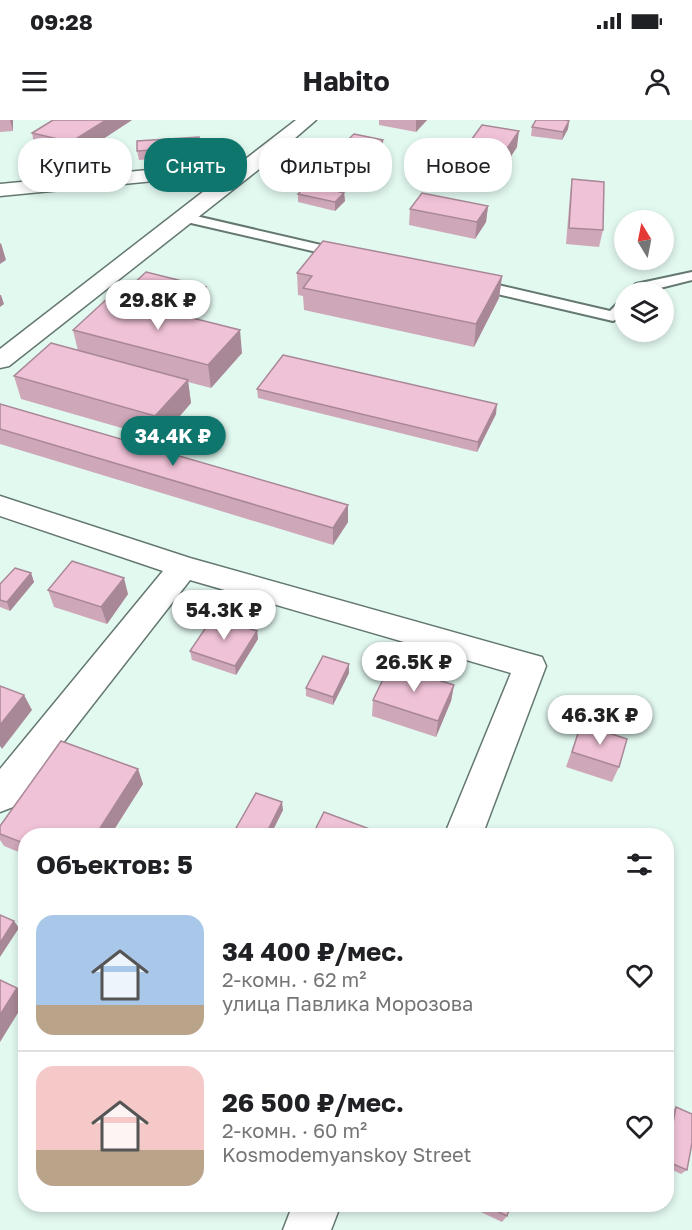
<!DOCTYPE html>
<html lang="ru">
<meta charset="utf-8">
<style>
:root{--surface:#fff;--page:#f6f6f6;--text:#202124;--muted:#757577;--line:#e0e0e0;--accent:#0f766e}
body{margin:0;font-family:"Golos Text",sans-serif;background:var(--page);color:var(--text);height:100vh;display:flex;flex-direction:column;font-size:22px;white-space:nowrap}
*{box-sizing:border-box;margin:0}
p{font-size:20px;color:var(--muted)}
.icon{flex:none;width:33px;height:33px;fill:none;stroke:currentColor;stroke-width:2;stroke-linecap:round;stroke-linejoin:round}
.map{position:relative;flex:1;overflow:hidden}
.sheet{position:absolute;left:18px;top:708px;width:656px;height:384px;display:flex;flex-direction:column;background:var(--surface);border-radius:24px;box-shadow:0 3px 9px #0003}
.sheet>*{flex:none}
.hud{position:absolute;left:18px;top:18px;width:657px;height:54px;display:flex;gap:12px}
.needle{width:39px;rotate:350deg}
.controls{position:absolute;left:614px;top:90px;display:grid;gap:12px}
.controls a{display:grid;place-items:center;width:60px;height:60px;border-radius:50%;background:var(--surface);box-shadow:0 3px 9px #0003;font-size:30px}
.price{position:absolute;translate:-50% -51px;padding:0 14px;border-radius:21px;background:#fff;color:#222;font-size:20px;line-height:39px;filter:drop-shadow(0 2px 3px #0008)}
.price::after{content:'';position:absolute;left:50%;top:36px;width:18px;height:14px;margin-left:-9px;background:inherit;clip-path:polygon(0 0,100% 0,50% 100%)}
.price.active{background:var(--accent);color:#fff}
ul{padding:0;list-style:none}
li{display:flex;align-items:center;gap:18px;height:150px;padding:0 18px}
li+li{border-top:2px solid var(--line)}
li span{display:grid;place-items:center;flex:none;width:168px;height:120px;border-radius:18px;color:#555}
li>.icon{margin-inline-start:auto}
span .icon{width:72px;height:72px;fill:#fffc;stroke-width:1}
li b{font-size:26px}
h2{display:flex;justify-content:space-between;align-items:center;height:72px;padding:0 18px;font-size:26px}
.tag{padding:0 21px;border-radius:24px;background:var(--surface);box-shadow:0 3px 9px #0003;font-size:21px;line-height:54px}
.tag.active{background:var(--accent);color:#fff}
.status{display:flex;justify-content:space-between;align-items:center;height:42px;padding:0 30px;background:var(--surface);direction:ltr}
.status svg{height:16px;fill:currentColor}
header{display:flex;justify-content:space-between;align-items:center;height:78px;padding:0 18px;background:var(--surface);font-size:27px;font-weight:700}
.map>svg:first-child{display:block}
</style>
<div class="status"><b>09:28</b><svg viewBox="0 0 49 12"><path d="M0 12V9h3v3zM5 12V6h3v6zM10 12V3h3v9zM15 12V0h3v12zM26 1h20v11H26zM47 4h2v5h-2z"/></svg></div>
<header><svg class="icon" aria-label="menu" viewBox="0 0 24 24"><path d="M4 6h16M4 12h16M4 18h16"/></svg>Habito<svg class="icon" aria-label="person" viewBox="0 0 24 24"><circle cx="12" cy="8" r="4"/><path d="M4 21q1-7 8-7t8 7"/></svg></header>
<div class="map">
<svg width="692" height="1110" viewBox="0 0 692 1110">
<rect width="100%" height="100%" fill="#e2f9f0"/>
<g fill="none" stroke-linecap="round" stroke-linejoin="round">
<defs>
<g id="lane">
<polygon points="183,93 347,131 354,135 347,139 178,100 176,97 178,94"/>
<polygon points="692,152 692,160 644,172 627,172 636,164"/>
<polygon points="472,159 610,191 619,182 624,180 624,194 613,201 467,167 464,164 467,161"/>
</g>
<g id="street">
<polygon points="296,0 316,0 258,50 9,246 0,248 0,229 226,54 0,76 0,64 243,41"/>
<polygon points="0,376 190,438 542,537 546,546 482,716 444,716 511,553 190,460 13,687 0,692 0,649 163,451 0,396"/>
<polygon points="293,1084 341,1084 331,1110 283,1110"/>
</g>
</defs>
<use href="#lane" stroke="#647870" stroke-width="4"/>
<use href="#street" stroke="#647870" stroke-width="3"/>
<use href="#lane" fill="#fff" fill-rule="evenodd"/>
<use href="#street" fill="#fff" fill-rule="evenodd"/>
</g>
<g fill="#cea7b9">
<polygon points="0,0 13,0 13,11 0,12"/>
<polygon points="132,0 74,38 35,29 32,13"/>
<polygon points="379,0 427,0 416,12 379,5"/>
<polygon points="569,1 568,9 562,20 531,16 532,7"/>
<polygon points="199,17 202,35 139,40 137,31"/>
<polygon points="383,20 383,35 361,58 331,52 331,36"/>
<polygon points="517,27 492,65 454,58 455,42"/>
<polygon points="572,59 603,110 599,127 566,124 570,75"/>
<polygon points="344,73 345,81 335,91 298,82 298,74"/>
<polygon points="488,86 486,102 475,119 409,105 410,89"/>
<polygon points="297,153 502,156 499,178 474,227 304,190 303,176 298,175"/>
<polygon points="206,167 208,183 193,198 242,233 211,268 188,262 191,283 160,319 21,279 14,256 78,231 73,210 117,180"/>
<polygon points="257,269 496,294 477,332 258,278"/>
<polygon points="0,284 348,402 333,425 0,324"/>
<polygon points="31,453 34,462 10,491 0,487 0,464"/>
<polygon points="48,470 128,474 107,504 54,487"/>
<polygon points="257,511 258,519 236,555 192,540 190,531"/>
<polygon points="349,553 333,585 306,576 306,568"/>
<polygon points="454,565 451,581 436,617 372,596 373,580"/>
<polygon points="581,604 619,647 612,662 566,647"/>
<polygon points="138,649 143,664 110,716 26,716 26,735 4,726 0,720 0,706"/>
<polygon points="283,690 270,716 238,716 236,708"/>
<polygon points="676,987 687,1050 681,1054 666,1047 666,1017 671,992"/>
<polygon points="464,1084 511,1084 507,1096 502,1102"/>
</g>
<g fill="#a88896">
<polygon points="10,0 13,0 13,11"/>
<polygon points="106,0 132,0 74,38 71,22"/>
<polygon points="416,0 427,0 416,12"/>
<polygon points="569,1 568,9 562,20 563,12"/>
<polygon points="519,11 517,27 492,65 493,49"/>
<polygon points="383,20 383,35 361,58 361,42"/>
<polygon points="344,73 345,81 335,91 335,82"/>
<polygon points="488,86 486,102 475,119 477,102"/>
<polygon points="1,123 6,140 0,144 0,124"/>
<polygon points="502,156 499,178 474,227 476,204"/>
<polygon points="206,167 208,183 181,211 178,194"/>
<polygon points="0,175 1,175 4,184 0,187"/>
<polygon points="240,210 242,233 211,268 208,245"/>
<polygon points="188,260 191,283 160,319 155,296"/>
<polygon points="497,284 496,294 477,332 478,322"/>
<polygon points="348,385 348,402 333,425 333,408"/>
<polygon points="31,453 34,462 10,491 7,482"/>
<polygon points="124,458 128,474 107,504 101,487"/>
<polygon points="257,511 258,519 236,555 235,546"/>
<polygon points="349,544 349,553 333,585 333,577"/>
<polygon points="454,565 451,581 436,617 438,601"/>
<polygon points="24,575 32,590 2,629 0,626 0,605"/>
<polygon points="138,649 143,664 110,716 95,716"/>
<polygon points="282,682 283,690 270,716 265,716"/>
<polygon points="14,801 19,808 0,837 0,823"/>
<polygon points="17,868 26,878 26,880 0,922 0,895"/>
</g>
<g fill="#f0c2d7" stroke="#a88896" stroke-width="1.5">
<polygon points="53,0 106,0 71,22 32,13"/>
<polygon points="536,0 565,0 569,1 563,12 532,7"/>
<polygon points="482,5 519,11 493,49 455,42"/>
<polygon points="354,14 383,20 361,42 331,36"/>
<polygon points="199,17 201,27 137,31 137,21"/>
<polygon points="572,59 604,62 603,110 569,108"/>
<polygon points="308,64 344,73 335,82 298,74"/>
<polygon points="422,73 488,86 477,102 410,89"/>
<polygon points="323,121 502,156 476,204 303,168 312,156 297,153"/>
<polygon points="146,152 206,167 178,194 117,179"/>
<polygon points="109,177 240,210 208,245 73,210"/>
<polygon points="51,223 188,260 155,296 14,256"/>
<polygon points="283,235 497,284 478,322 257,269"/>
<polygon points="0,284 348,385 333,408 0,309"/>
<polygon points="72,441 124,458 101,487 48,470"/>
<polygon points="15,448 31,453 7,482 0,480 0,464"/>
<polygon points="213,497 257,511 235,546 190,531"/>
<polygon points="323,536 349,544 333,577 306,568"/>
<polygon points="390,545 454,565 438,601 373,580"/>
<polygon points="0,566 24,575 0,605"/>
<polygon points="581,604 627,619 619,647 572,632"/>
<polygon points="61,621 138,649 95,716 26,716 26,724 0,714 0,706"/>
<polygon points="256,673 282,682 265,716 256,716 236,708"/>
<polygon points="324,692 383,714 383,716 312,716"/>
<polygon points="0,795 14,801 0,823"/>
<polygon points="0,860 17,868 0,895"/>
<polygon points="676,987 692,994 692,1023 687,1050 666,1041"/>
<polygon points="482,1084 511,1084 507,1096"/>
</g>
</svg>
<div class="controls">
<a><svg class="needle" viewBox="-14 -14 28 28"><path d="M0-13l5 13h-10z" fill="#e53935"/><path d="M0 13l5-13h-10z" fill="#757577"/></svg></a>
<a><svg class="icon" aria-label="layers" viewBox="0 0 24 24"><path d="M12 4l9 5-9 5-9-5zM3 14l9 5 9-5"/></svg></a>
</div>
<b class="price" style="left:158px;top:211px">29.8K ₽</b>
<b class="price active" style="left:173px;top:347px">34.4K ₽</b>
<b class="price" style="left:224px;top:521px">54.3K ₽</b>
<b class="price" style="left:414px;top:573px">26.5K ₽</b>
<b class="price" style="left:600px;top:626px">46.3K ₽</b>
<div class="hud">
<a class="tag">Купить</a>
<a class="tag active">Снять</a>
<a class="tag">Фильтры</a>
<a class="tag">Новое</a>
</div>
<section class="sheet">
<h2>Объектов: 5<svg class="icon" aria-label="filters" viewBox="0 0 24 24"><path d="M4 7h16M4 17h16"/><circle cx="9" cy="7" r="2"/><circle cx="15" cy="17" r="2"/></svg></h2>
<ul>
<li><span style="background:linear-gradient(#a9c7e8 75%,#b9a48a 0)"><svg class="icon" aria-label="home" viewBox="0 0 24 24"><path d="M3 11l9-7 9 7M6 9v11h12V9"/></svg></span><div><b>34 400 ₽/мес.</b><p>2-комн. · 62 m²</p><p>улица Павлика Морозова</p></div><svg class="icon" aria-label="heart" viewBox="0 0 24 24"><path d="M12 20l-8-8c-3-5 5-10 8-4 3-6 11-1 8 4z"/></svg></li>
<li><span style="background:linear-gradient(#f6c9c9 70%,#b9a48a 0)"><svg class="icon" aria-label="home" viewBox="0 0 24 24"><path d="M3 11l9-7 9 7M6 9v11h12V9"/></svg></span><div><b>26 500 ₽/мес.</b><p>2-комн. · 60 m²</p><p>Kosmodemyanskoy Street</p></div><svg class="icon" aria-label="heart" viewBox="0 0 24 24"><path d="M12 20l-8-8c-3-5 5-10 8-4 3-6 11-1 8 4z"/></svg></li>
</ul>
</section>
</div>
